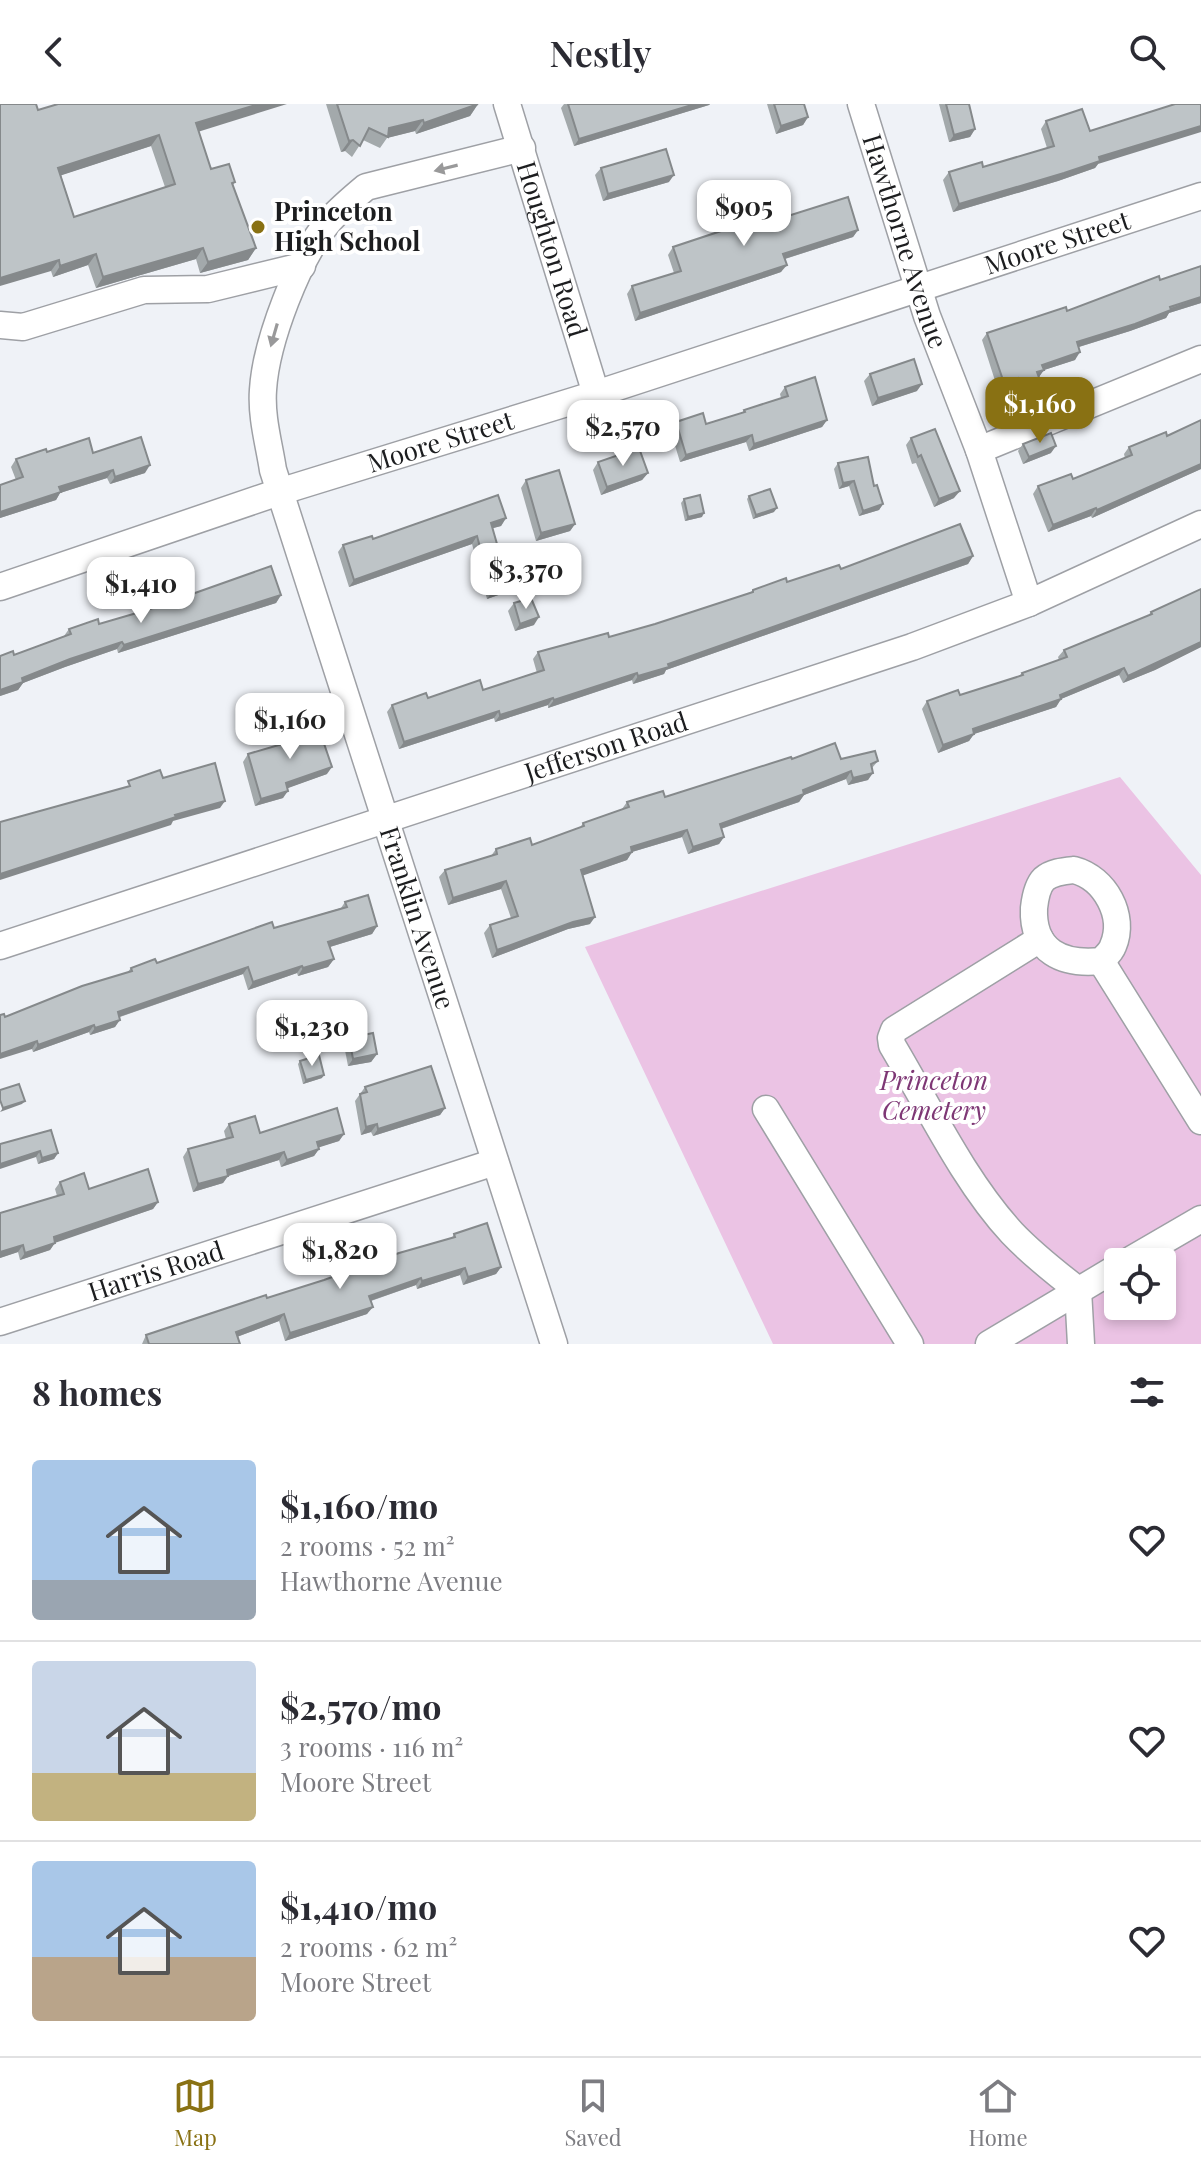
<!DOCTYPE html>
<meta charset="utf-8">
<style>
:root{--surface:#fff;--page:#f7f7f7;--text:#2b2b33;--muted:#7c7c81;--line:#e1e1e2;--accent:#897113}
body{margin:0;font-family:"Playfair Display",serif;background:var(--page);color:var(--text);height:100vh;display:flex;flex-direction:column;font-size:30px;white-space:nowrap}
*{box-sizing:border-box;margin:0}
p{font-size:26px;color:var(--muted)}
.icon{flex:none;width:44px;height:44px;fill:none;stroke:currentColor;stroke-width:2;stroke-linecap:round;stroke-linejoin:round}
.map{position:relative;height:1240px;overflow:hidden}
.details{display:flex;flex-direction:column;background:var(--surface);flex:1}
.details>*{flex:none}
.controls{position:absolute;left:1104px;top:1144px;display:grid;gap:16px}
.controls a{display:grid;place-items:center;width:72px;height:72px;border-radius:8px;background:var(--surface);box-shadow:0 4px 12px #0003;font-size:40px}
.price{position:absolute;translate:-50% -68px;padding:0 18px;border-radius:16px;background:#fff;color:#222;font-size:26px;line-height:52px;filter:drop-shadow(0 2px 4px #0008)}
.price::after{content:'';position:absolute;left:50%;top:48px;width:24px;height:18px;margin-left:-12px;background:inherit;clip-path:polygon(0 0,100% 0,50% 100%)}
.price.active{background:var(--accent);color:#fff}
ul{padding:0;list-style:none}
li{display:flex;align-items:center;gap:24px;height:200px;padding:0 32px}
li+li{border-top:2px solid var(--line)}
li span{display:grid;place-items:center;flex:none;width:224px;height:160px;border-radius:8px;color:#555}
li>.icon{margin-inline-start:auto}
span .icon{width:96px;height:96px;fill:#fffc;stroke-width:1}
li b{font-size:34px}
h2{display:flex;justify-content:space-between;align-items:center;height:96px;padding:0 32px;font-size:34px}
header{display:flex;justify-content:space-between;align-items:center;height:104px;padding:0 32px;background:var(--surface);font-size:36px;font-weight:600}
.dock{display:flex;justify-content:space-around;align-items:center;height:112px;border-top:2px solid var(--line);background:var(--surface);font-size:22px;color:var(--muted)}
.dock a{display:grid;justify-items:center;gap:4px}
.dock .active{color:var(--accent)}
.map>svg:first-child{display:block}
</style>
<header><svg class="icon" aria-label="back" viewBox="0 0 24 24"><path d="M15 5l-7 7 7 7"/></svg>Nestly<svg class="icon" aria-label="search" viewBox="0 0 24 24"><circle cx="10" cy="10" r="6"/><path d="M15 15l6 6"/></svg></header>
<div class="map">
<svg width="1201" height="1240" viewBox="0 0 1201 1240">
<rect width="100%" height="100%" fill="#eff2f7"/>
<path fill="#ebc3e4" fill-rule="evenodd" d="M 1120,673 L 1201,771 L 1201,1240 L 773,1240 L 585,843 ZM 1118,1158 L 1162,1158 L 1162,1202 L 1118,1202 Z"/>
<g fill="none" stroke-linecap="round" stroke-linejoin="round">
<defs>
<g id="minor">
<path id="s1" d="M 507,0 L 596,290"/>
<path id="s2" d="M 861,0 L 927,212 L 979,346 L 1029,499"/>
<path id="s3" d="M 522,44 L 366,83 C 354,93 341,104 330,116 C 298,153 266,238 263,286 C 261,313 269,340 273,366 L 554,1240"/>
<polyline points="0,221 23,223 144,186 208,185 302,162"/>
<polyline points="979,346 1201,255"/>
<path id="s4" d="M 0,483 L 282,387 L 596,290 L 1201,92"/>
<path d="M 1074,766 C 1105,774 1126,812 1113,842 C 1111,848 1105,853 1101,857 C 1063,861 1032,848 1034,804 C 1035,795 1037,782 1044,775 C 1052,768 1064,767 1074,766 Z"/>
<path d="M 1040,835 L 894,926 L 891,934 L 892,941 C 929,1003 964,1077 1012,1129 C 1032,1150 1056,1169 1078,1186 L 1081,1240"/>
<path id="s5" d="M 0,842 L 912,543 L 1029,499 L 1201,420"/>
<polyline points="1101,857 1201,1017"/>
<polyline points="766,1005 910,1240"/>
<polyline points="1127,1158 1201,1115"/>
<path id="s6" d="M 0,1218 L 495,1058"/>
<polyline points="989,1240 1118,1163"/>
</g>
</defs>
<use href="#minor" stroke="#9ea0a5" stroke-width="29"/>
<use href="#minor" stroke="#fff" stroke-width="26"/>
</g>
<g fill="#a3a9ab" fill-rule="evenodd">
<polygon points="326,0 478,0 470,12 416,30 415,27 387,34 380,44 363,36 352,53 345,47 341,48"/>
<polygon points="564,0 710,0 709,1 574,42 561,4"/>
<polygon points="767,0 804,0 808,13 803,21 776,30"/>
<polygon points="939,0 969,0 975,25 970,33 949,38"/>
<path d="M 38,6 L 199,27 L 211,65 L 235,78 L 233,81 L 256,144 L 248,156 L 200,169 L 196,155 L 96,184 L 88,161 L 53,173 L 51,167 ZM 151,42 L 165,83 L 74,113 L 61,71 Z"/>
<polygon points="1046,17 1098,60 1095,64 1058,77 953,108 943,76 949,68 983,63 1047,44 1041,25"/>
<polygon points="601,64 669,78 603,97 595,71"/>
<polygon points="725,98 772,117 858,126 853,133 785,155 781,168 635,217 627,190 632,182 674,169 668,151 673,143 726,126 719,106"/>
<polygon points="1201,162 1201,199 1169,209 1166,214 1130,227 1079,243 1075,256 1044,266 1039,272 1042,303 1023,311 1013,282 998,286 982,236 987,229 1067,207"/>
<polygon points="870,270 917,287 872,302 864,277"/>
<polygon points="785,283 827,316 822,323 749,347 746,338 680,358 670,325 676,318 706,320 742,309 744,306 781,294 780,290"/>
<polygon points="1201,316 1201,365 1092,414 1091,412 1048,428 1033,390 1038,382 1073,375 1125,354 1124,350 1129,343 1167,332"/>
<polygon points="911,334 954,394 934,403 916,359 912,360 906,341"/>
<polygon points="1023,340 1051,349 1023,360 1018,347"/>
<polygon points="47,348 93,349 145,369 110,380 107,374 60,389 56,396 0,414 0,381 16,376 11,363 16,355"/>
<polygon points="598,358 648,369 642,376 601,391 593,366"/>
<polygon points="838,359 874,382 883,400 879,406 859,412 849,382 839,385 834,365"/>
<polygon points="526,376 575,420 570,427 536,437 521,384"/>
<polygon points="749,392 774,408 753,415 747,395"/>
<polygon points="684,395 702,413 685,417 681,399"/>
<polygon points="506,414 501,422 493,424 504,489 487,495 472,440 349,483 338,448 343,441 373,435"/>
<polygon points="973,452 968,460 666,566 664,570 633,580 632,576 548,604 548,601 495,618 494,614 399,645 387,608 392,601 428,594 483,586 537,569 533,555 538,548 609,533 655,520 750,489 753,486 841,465"/>
<polygon points="1201,485 1201,543 1155,566 1123,579 1119,571 1061,595 1056,603 974,630 969,637 938,649 922,605 927,597 960,591 1019,572 1022,569 1059,556 1058,553 1064,546 1148,512 1151,508"/>
<polygon points="281,491 276,499 118,549 117,545 65,563 23,579 18,586 0,592 0,552 14,551 64,532 69,525"/>
<polygon points="514,499 534,521 515,527 508,507"/>
<polygon points="286,630 327,670 287,684 283,694 255,702 243,658 248,650 282,640 281,638"/>
<polygon points="792,655 878,657 872,664 868,676 848,681 846,675 804,691 799,698 721,725 724,733 719,740 688,750 682,733 632,748 627,756 583,771 590,820 568,825 492,854 484,829 490,821 511,814 501,785 448,801 439,773 445,766 491,752 496,745 532,741 580,724 583,719 622,705 627,698 665,693"/>
<polygon points="345,798 377,822 372,830 330,843 334,855 328,863 298,872 297,869 248,886 243,870 120,913 115,923 90,931 89,928 33,948 32,945 5,913 127,869 131,864 157,859 341,804"/>
<polygon points="349,934 377,950 371,958 348,962 344,941"/>
<polygon points="300,957 322,974 303,980 298,960"/>
<polygon points="365,983 445,1004 440,1011 373,1032 371,1028 361,1031 355,997"/>
<polygon points="229,1020 260,1029 344,1030 339,1037 318,1043 319,1045 314,1052 281,1063 279,1056 228,1072 223,1079 193,1088 183,1053 188,1045 226,1035 224,1027"/>
<polygon points="0,1040 58,1049 54,1055 38,1060 36,1053"/>
<polygon points="60,1078 89,1085 158,1098 153,1105 55,1138 50,1146 20,1156 18,1148 0,1154 0,1109 57,1092 55,1085"/>
<polygon points="454,1130 501,1163 496,1170 463,1181 460,1171 417,1185 416,1181 371,1197 367,1210 285,1237 279,1217 237,1233 240,1240 142,1240 146,1231 324,1176 452,1134"/>
</g>
<g fill="#85898b">
<polygon points="259,0 287,0 188,31 196,19"/>
<polygon points="478,0 470,12 416,30 424,19"/>
<polygon points="695,0 710,0 709,1 574,42 579,35"/>
<polygon points="808,13 803,21 776,30 781,22"/>
<polygon points="423,16 415,27 387,34 389,24"/>
<polygon points="1201,22 1201,28 1098,60 1095,64 1058,77 953,108 959,100 1099,53"/>
<polygon points="975,25 970,33 949,38 954,31"/>
<polygon points="159,31 151,42 50,75 58,64"/>
<polygon points="353,36 345,47 341,48 349,37"/>
<polygon points="674,71 669,78 603,97 608,90"/>
<polygon points="858,126 853,133 778,157 783,150"/>
<polygon points="203,144 196,155 96,184 103,173"/>
<polygon points="256,144 248,156 200,169 208,158"/>
<polygon points="96,150 88,161 53,173 60,162"/>
<polygon points="59,156 51,167 0,182 0,174"/>
<polygon points="787,161 781,168 635,217 640,209"/>
<polygon points="1201,193 1201,199 1169,209 1166,214 1130,227 1072,245 1077,238"/>
<polygon points="1080,248 1075,256 1044,266 1039,273 1032,275 1042,261"/>
<polygon points="1018,274 1013,282 998,286 1004,279"/>
<polygon points="922,280 917,287 872,302 878,294"/>
<polygon points="1047,296 1042,303 1023,311 1028,304"/>
<polygon points="827,316 822,323 749,347 754,340"/>
<polygon points="752,331 746,338 680,358 686,351"/>
<polygon points="1056,342 1051,349 1023,360 1029,353"/>
<polygon points="1201,360 1201,365 1092,414 1097,406"/>
<polygon points="150,361 145,369 110,380 115,373"/>
<polygon points="113,366 107,374 60,389 56,396 0,414 0,408 59,383"/>
<polygon points="648,369 642,376 601,391 607,383"/>
<polygon points="854,377 849,382 839,385 843,379"/>
<polygon points="960,387 954,394 934,403 939,395"/>
<polygon points="883,400 879,406 859,412 863,407"/>
<polygon points="777,404 774,408 753,415 756,411"/>
<polygon points="1096,404 1091,412 1048,428 1053,421"/>
<polygon points="704,409 702,413 685,417 688,413"/>
<polygon points="506,414 501,422 486,426 491,419"/>
<polygon points="575,420 570,427 536,437 541,429"/>
<polygon points="477,432 472,440 349,483 354,476"/>
<polygon points="973,452 968,460 666,566 664,570 633,580 638,572 668,560"/>
<polygon points="509,482 504,489 487,495 492,488"/>
<polygon points="281,491 276,499 118,549 124,541"/>
<polygon points="539,513 534,521 515,527 520,520"/>
<polygon points="122,538 117,545 65,563 23,579 18,586 0,592 0,586 22,574 70,555"/>
<polygon points="1201,538 1201,543 1155,566 1123,579 1128,572"/>
<polygon points="1124,564 1119,571 1061,595 1056,603 974,630 969,637 938,649 943,641 973,625"/>
<polygon points="637,569 632,576 548,604 554,596"/>
<polygon points="553,594 548,601 495,618 500,611"/>
<polygon points="499,607 494,614 399,645 404,638"/>
<polygon points="332,663 327,670 280,687 286,679"/>
<polygon points="851,667 846,675 804,691 799,698 714,727 720,720"/>
<polygon points="873,669 868,676 848,681 853,674"/>
<polygon points="288,687 283,694 255,702 261,695"/>
<polygon points="225,697 220,704 173,717 171,721 0,776 0,770 175,711"/>
<polygon points="687,726 682,733 625,750 631,743"/>
<polygon points="724,733 719,740 688,750 693,743"/>
<polygon points="632,748 627,756 576,774 581,766"/>
<polygon points="506,777 501,785 448,801 453,794"/>
<polygon points="595,813 590,820 568,825 492,854 497,846 573,818"/>
<polygon points="377,822 372,830 323,845 328,838"/>
<polygon points="334,855 328,863 298,872 303,864"/>
<polygon points="302,862 297,869 248,886 253,878"/>
<polygon points="248,863 243,870 113,915 118,908"/>
<polygon points="120,916 115,923 90,931 95,924"/>
<polygon points="94,921 89,928 33,948 38,941"/>
<polygon points="37,937 32,945 0,955 0,950"/>
<polygon points="377,950 371,958 348,962 353,955"/>
<polygon points="324,971 322,974 303,980 306,976"/>
<polygon points="25,997 22,1000 0,1008 3,1004"/>
<polygon points="445,1004 440,1011 373,1032 378,1025"/>
<polygon points="377,1020 371,1028 361,1031 366,1023"/>
<polygon points="344,1030 339,1037 311,1046 317,1038"/>
<polygon points="319,1045 314,1052 281,1063 287,1056"/>
<polygon points="40,1047 36,1053 0,1065 0,1060"/>
<polygon points="284,1048 279,1056 222,1074 227,1066"/>
<polygon points="58,1049 54,1055 38,1060 42,1054"/>
<polygon points="228,1072 223,1079 193,1088 198,1080"/>
<polygon points="158,1098 153,1105 49,1141 54,1133"/>
<polygon points="55,1139 50,1146 20,1156 25,1149"/>
<polygon points="23,1141 18,1148 0,1154 0,1148"/>
<polygon points="501,1163 496,1170 463,1181 468,1173"/>
<polygon points="465,1164 460,1171 417,1185 422,1177"/>
<polygon points="421,1174 416,1181 364,1199 369,1192"/>
<polygon points="373,1203 367,1210 285,1237 290,1229"/>
<polygon points="284,1210 279,1217 231,1235 236,1228"/>
</g>
<g fill="#bec4c7" stroke="#85898b" stroke-width="2" fill-rule="evenodd">
<path d="M 0,0 L 36,0 L 38,6 L 58,0 L 259,0 L 196,19 L 211,65 L 229,60 L 235,78 L 232,79 L 256,144 L 208,158 L 203,144 L 103,173 L 96,150 L 60,162 L 59,156 L 0,174 ZM 159,31 L 175,80 L 74,113 L 58,64 Z"/>
<polygon points="337,0 478,0 424,19 423,16 389,24 388,33 369,24 360,42 353,36 349,37"/>
<polygon points="568,0 695,0 579,35"/>
<polygon points="774,0 804,0 808,13 781,22"/>
<polygon points="946,0 969,0 975,25 954,31"/>
<polygon points="1175,0 1201,0 1201,22 1099,53 1100,57 1064,69 959,100 949,68 982,58 983,63 1054,42 1046,17 1082,5 1090,27"/>
<polygon points="666,45 674,71 608,90 601,64"/>
<polygon points="763,86 772,117 848,93 858,126 783,150 787,161 640,209 632,182 681,167 673,143 733,123 725,98"/>
<polygon points="1201,162 1201,193 1170,203 1171,206 1135,220 1077,238 1080,248 1042,261 1044,266 1037,268 1047,296 1028,304 1018,274 1004,279 987,229 1066,203 1067,207 1159,172 1160,176"/>
<polygon points="914,255 922,280 878,294 870,270"/>
<polygon points="815,273 827,316 754,340 752,331 686,351 676,318 703,309 706,320 745,308 744,306 788,292 785,283"/>
<polygon points="1201,316 1201,360 1097,406 1096,404 1053,421 1038,382 1071,370 1073,375 1132,351 1129,343 1166,328 1167,332"/>
<polygon points="935,325 960,387 939,395 921,351 918,353 911,334"/>
<polygon points="1051,329 1056,342 1029,353 1023,340"/>
<polygon points="141,333 150,361 115,373 113,366 59,383 61,388 0,408 0,381 23,373 16,355 46,345 47,348 89,334 93,349"/>
<polygon points="639,344 648,369 607,383 598,358"/>
<polygon points="868,353 874,382 877,381 883,400 863,407 854,377 843,379 838,359"/>
<polygon points="559,366 575,420 541,429 526,376"/>
<polygon points="770,385 777,404 756,411 749,392"/>
<polygon points="498,391 506,414 491,419 509,482 492,488 477,432 354,476 343,441 372,432 373,435"/>
<polygon points="700,391 704,409 688,413 684,395"/>
<polygon points="960,420 973,452 668,560 669,563 638,572 637,569 554,596 553,594 500,611 499,607 404,638 392,601 426,589 428,594 480,576 483,586 544,566 538,548 608,529 609,533 655,520 753,488 753,486 786,474 787,478 839,461 841,465"/>
<polygon points="271,462 281,491 124,541 122,538 70,555 22,574 23,578 0,586 0,552 13,547 14,551 71,530 69,525 98,515 99,520 147,506"/>
<polygon points="1201,485 1201,538 1128,572 1124,564 1060,591 1061,595 973,625 974,630 943,641 927,597 958,586 960,591 1023,571 1022,569 1067,553 1064,546 1152,510 1151,508"/>
<polygon points="531,494 539,513 520,520 514,499"/>
<polygon points="317,619 332,663 286,679 288,687 261,695 248,650 289,638 286,630"/>
<polygon points="835,639 841,655 875,647 878,657 871,660 873,669 853,674 851,667 803,686 804,690 720,720 724,733 693,743 687,726 631,743 632,748 581,766 595,813 573,818 497,846 490,821 518,812 506,777 453,794 445,766 497,750 496,745 530,734 532,741 584,722 583,719 629,703 627,698 663,687 665,693 791,653 792,655"/>
<polygon points="215,659 225,697 175,711 176,713 0,770 0,718 130,682 128,677 160,666 163,674"/>
<polygon points="368,791 377,822 328,838 334,855 303,864 302,862 253,878 248,863 118,908 120,916 95,924 94,921 38,941 37,937 0,950 0,911 4,910 5,913 82,882 132,867 131,864 155,855 157,859 272,818 274,824 347,803 345,798"/>
<polygon points="373,929 377,950 353,955 349,934"/>
<polygon points="319,951 324,971 306,976 300,957"/>
<polygon points="431,962 445,1004 378,1025 377,1020 366,1023 360,990 367,988 365,983"/>
<polygon points="19,980 25,997 3,1004 0,996 0,986"/>
<polygon points="337,1004 344,1030 317,1038 319,1045 287,1056 284,1048 227,1066 228,1072 198,1080 188,1045 233,1033 229,1020 255,1012 260,1029"/>
<polygon points="51,1026 58,1049 42,1054 40,1047 0,1060 0,1040"/>
<polygon points="148,1065 158,1098 54,1133 55,1139 25,1149 23,1141 0,1148 0,1109 64,1090 60,1078 84,1069 89,1085"/>
<polygon points="487,1119 501,1163 468,1173 465,1164 422,1177 421,1174 369,1192 373,1203 290,1229 284,1210 236,1228 240,1240 149,1240 146,1231 266,1191 267,1194 324,1176 399,1149 455,1133 454,1130"/>
</g>
<defs><path id="oneway-solid" d="M-6-.8H1V-3.2L6.5 0L1 3.2V.8H-6Z" transform="scale(2)"/></defs>
<g fill="#99999a">
<use href="#oneway-solid" transform="translate(446 64) rotate(166)"/>
<use href="#oneway-solid" transform="translate(274 231) rotate(106)"/>
</g>
<circle fill="#897113" stroke="#fff" stroke-width="3" cx="258" cy="123" r="8"/>
<g text-anchor="middle" stroke-width="8" stroke-linejoin="round" paint-order="stroke">
<g font-size="26" font-weight="bold" fill="#1c1d1f" stroke="#fff" text-anchor="start">
<text x="274" y="117">Princeton<tspan x="274" dy="30">High School</tspan></text>
</g>
<g font-size="26" fill="#1c1d1f" stroke="#fff">
<text dy="9" stroke="none"><textPath href="#s2" startOffset="144">Hawthorne Avenue</textPath></text>
<text dy="9" stroke="none"><textPath href="#s4" startOffset="1112">Moore Street</textPath></text>
<text dy="9" stroke="none"><textPath href="#s1" startOffset="152">Houghton Road</textPath></text>
<text dy="9" stroke="none"><textPath href="#s4" startOffset="464">Moore Street</textPath></text>
<text dy="9" stroke="none"><textPath href="#s5" startOffset="638">Jefferson Road</textPath></text>
<text dy="9" stroke="none"><textPath href="#s3" startOffset="946">Franklin Avenue</textPath></text>
<text dy="9" stroke="none"><textPath href="#s6" startOffset="164">Harris Road</textPath></text>
</g>
<g font-size="26" font-style="italic" fill="#7e3775" stroke="#fff">
<text x="934" y="986">Princeton<tspan x="934" dy="30">Cemetery</tspan></text>
</g>
</g>
</svg>
<div class="controls">
<a><svg class="icon" aria-label="locate" viewBox="0 0 24 24"><circle cx="12" cy="12" r="6"/><path d="M12 2v4M12 18v4M2 12h4M18 12h4"/></svg></a>
</div>
<b class="price" style="left:744px;top:144px">$905</b>
<b class="price active" style="left:1040px;top:341px">$1,160</b>
<b class="price" style="left:623px;top:364px">$2,570</b>
<b class="price" style="left:526px;top:507px">$3,370</b>
<b class="price" style="left:141px;top:521px">$1,410</b>
<b class="price" style="left:290px;top:657px">$1,160</b>
<b class="price" style="left:312px;top:964px">$1,230</b>
<b class="price" style="left:340px;top:1187px">$1,820</b>
</div>
<section class="details">
<h2>8 homes<svg class="icon" aria-label="filters" viewBox="0 0 24 24"><path d="M4 7h16M4 17h16"/><circle cx="9" cy="7" r="2"/><circle cx="15" cy="17" r="2"/></svg></h2>
<ul>
<li><span style="background:linear-gradient(#a9c7e8 75%,#9aa5b1 0)"><svg class="icon" aria-label="home" viewBox="0 0 24 24"><path d="M3 11l9-7 9 7M6 9v11h12V9"/></svg></span><div><b>$1,160/mo</b><p>2 rooms · 52 m²</p><p>Hawthorne Avenue</p></div><svg class="icon" aria-label="heart" viewBox="0 0 24 24"><path d="M12 20l-8-8c-3-5 5-10 8-4 3-6 11-1 8 4z"/></svg></li>
<li><span style="background:linear-gradient(#c9d6e8 70%,#c2b280 0)"><svg class="icon" aria-label="home" viewBox="0 0 24 24"><path d="M3 11l9-7 9 7M6 9v11h12V9"/></svg></span><div><b>$2,570/mo</b><p>3 rooms · 116 m²</p><p>Moore Street</p></div><svg class="icon" aria-label="heart" viewBox="0 0 24 24"><path d="M12 20l-8-8c-3-5 5-10 8-4 3-6 11-1 8 4z"/></svg></li>
<li><span style="background:linear-gradient(#a9c7e8 60%,#b9a48a 0)"><svg class="icon" aria-label="home" viewBox="0 0 24 24"><path d="M3 11l9-7 9 7M6 9v11h12V9"/></svg></span><div><b>$1,410/mo</b><p>2 rooms · 62 m²</p><p>Moore Street</p></div><svg class="icon" aria-label="heart" viewBox="0 0 24 24"><path d="M12 20l-8-8c-3-5 5-10 8-4 3-6 11-1 8 4z"/></svg></li>
</ul>
</section>
<nav class="dock">
<a class="active"><svg class="icon" aria-label="map" viewBox="0 0 24 24"><path d="M3 6l6-2 6 2 6-2v14l-6 2-6-2-6 2zM9 4v14M15 6v14"/></svg>Map</a>
<a><svg class="icon" aria-label="saved" viewBox="0 0 24 24"><path d="M7 4h10v16l-5-4-5 4z"/></svg>Saved</a>
<a><svg class="icon" aria-label="home" viewBox="0 0 24 24"><path d="M3 11l9-7 9 7M6 9v11h12V9"/></svg>Home</a>
</nav>
